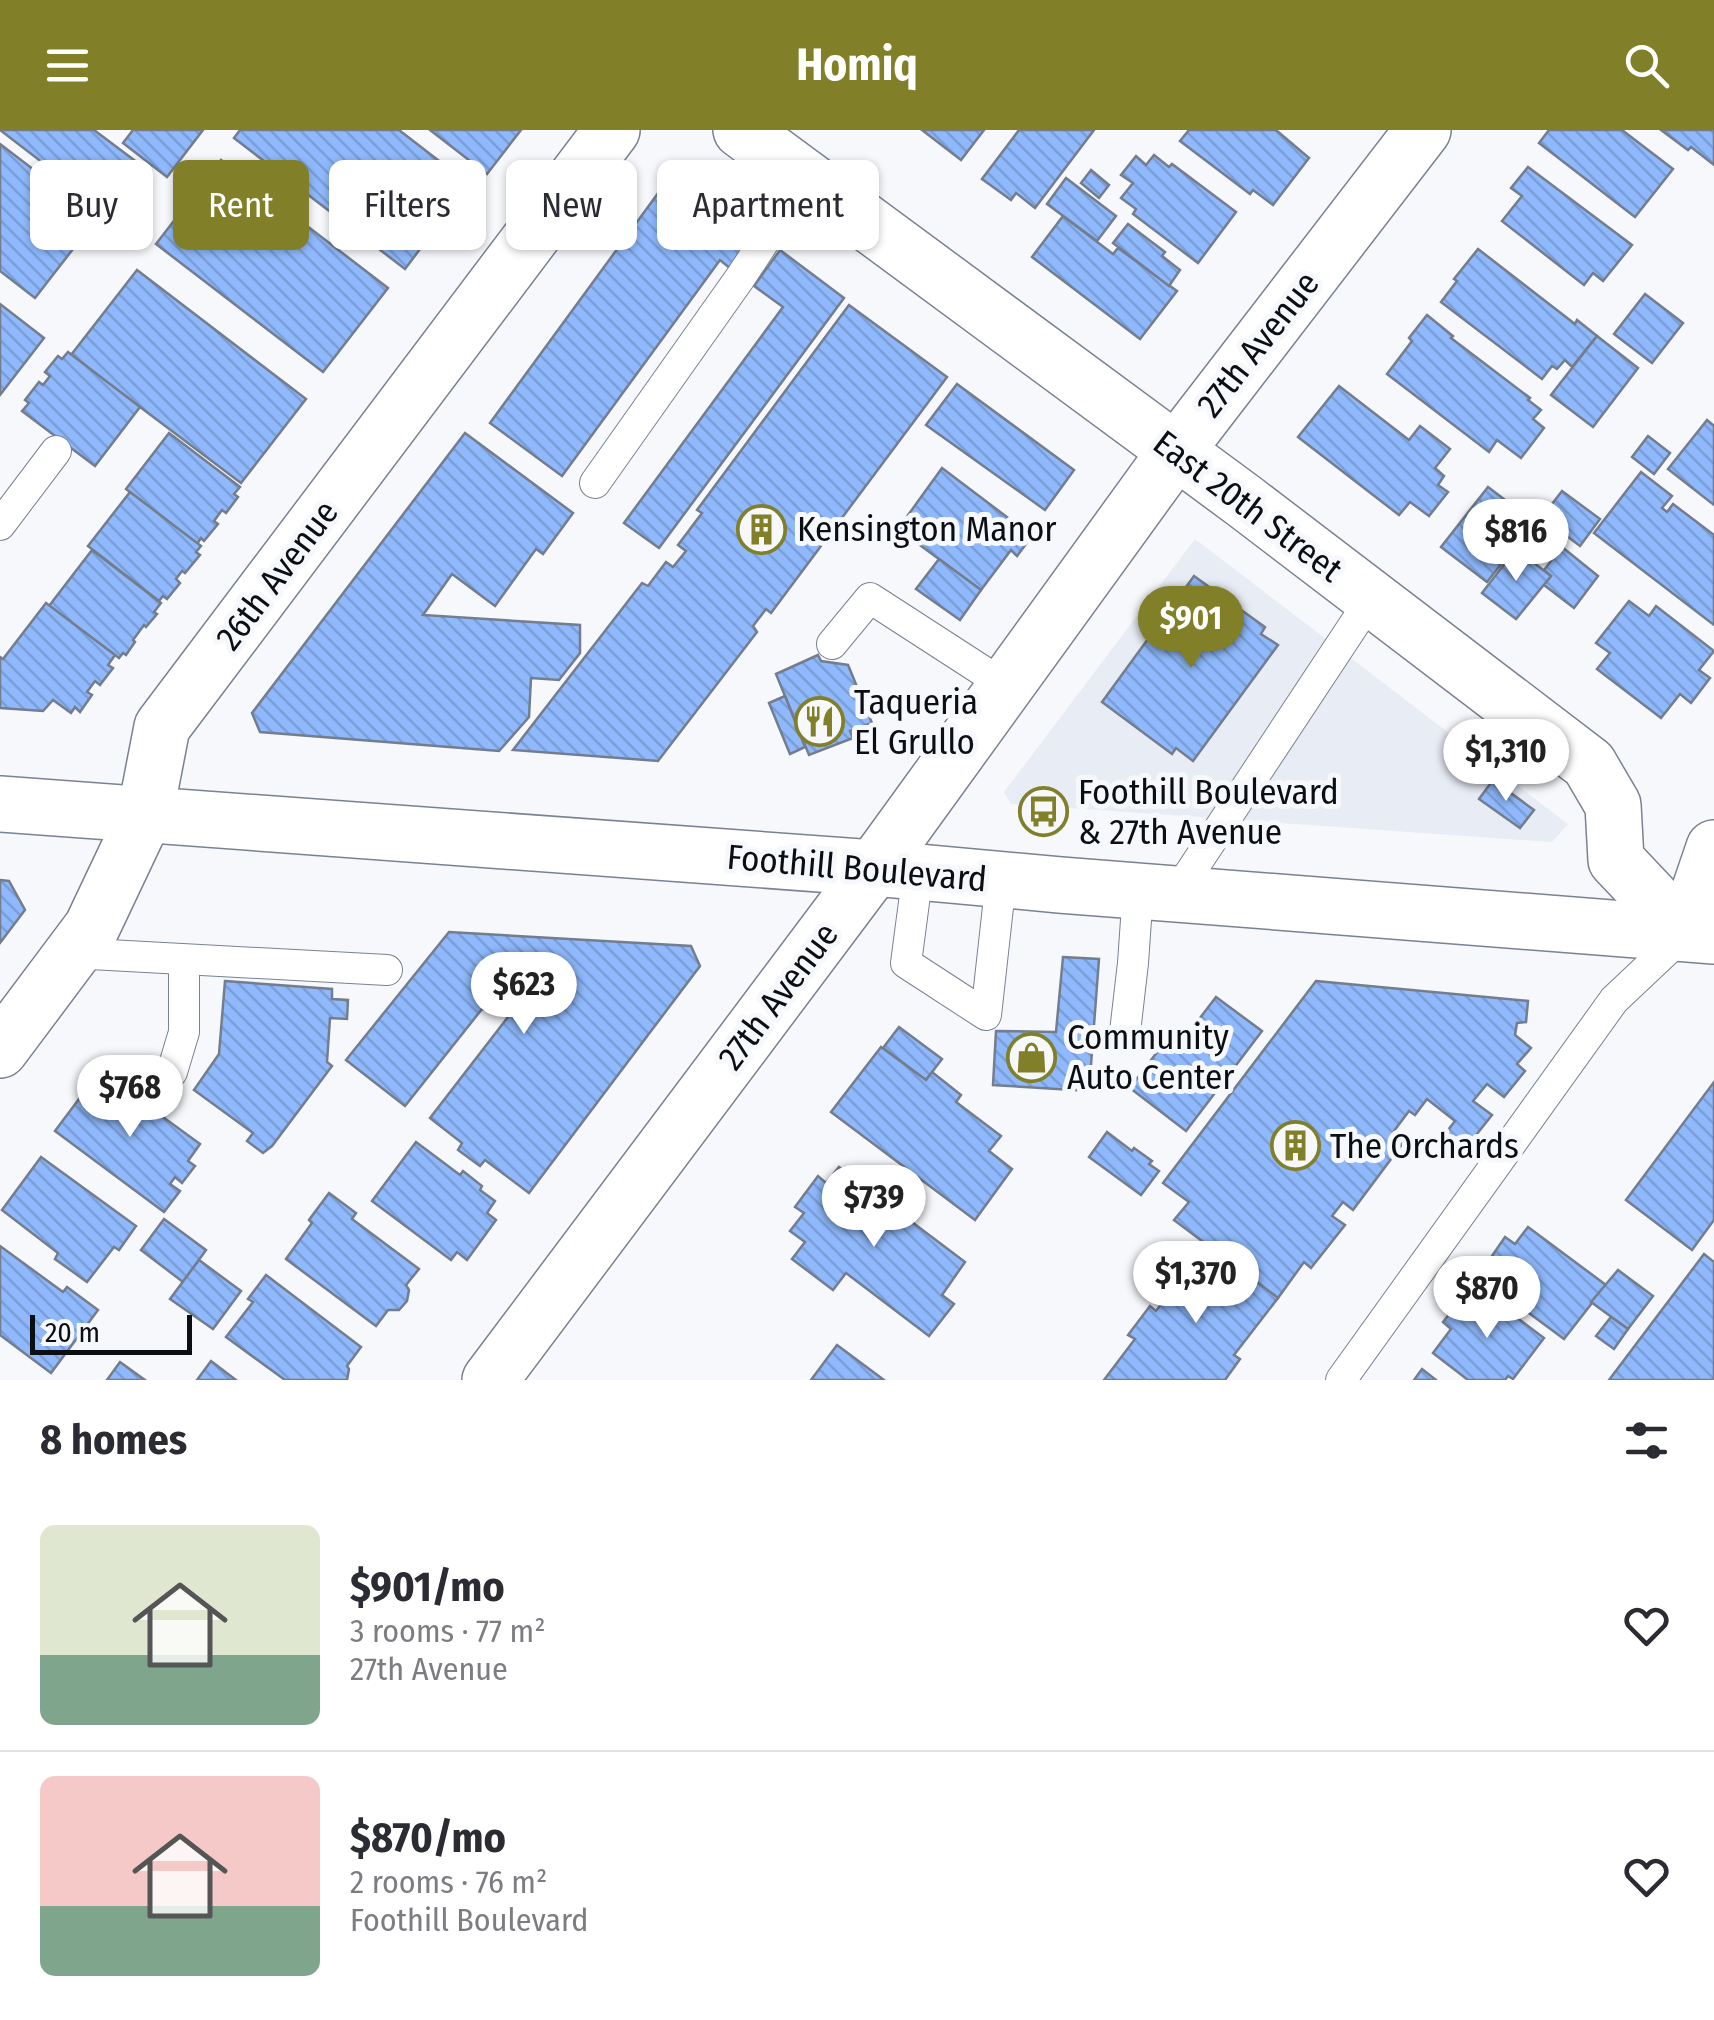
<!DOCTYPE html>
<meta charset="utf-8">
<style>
:root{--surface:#fff;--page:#f2f2f3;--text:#2b2b33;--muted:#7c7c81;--line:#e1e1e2;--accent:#818029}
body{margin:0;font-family:"Fira Sans Condensed",sans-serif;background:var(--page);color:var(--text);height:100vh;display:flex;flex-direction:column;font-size:38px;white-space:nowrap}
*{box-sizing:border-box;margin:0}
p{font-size:32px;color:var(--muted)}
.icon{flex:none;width:55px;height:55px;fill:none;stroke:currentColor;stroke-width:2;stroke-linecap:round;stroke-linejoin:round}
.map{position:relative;height:1250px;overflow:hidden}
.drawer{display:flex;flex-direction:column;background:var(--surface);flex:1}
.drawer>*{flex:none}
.guide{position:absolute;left:30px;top:30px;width:1000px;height:90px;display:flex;gap:20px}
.scale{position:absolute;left:30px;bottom:25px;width:162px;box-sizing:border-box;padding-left:10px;border:5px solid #0b0f14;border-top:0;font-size:28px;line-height:35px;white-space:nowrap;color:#0b0f14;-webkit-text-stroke:8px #f6f8fc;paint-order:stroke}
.price{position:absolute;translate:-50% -85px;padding:0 22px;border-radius:35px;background:#fff;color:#222;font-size:32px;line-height:65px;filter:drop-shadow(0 2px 5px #0008)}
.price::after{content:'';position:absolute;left:50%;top:60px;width:30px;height:22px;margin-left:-15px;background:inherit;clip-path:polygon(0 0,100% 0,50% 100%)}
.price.active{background:var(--accent);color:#fff}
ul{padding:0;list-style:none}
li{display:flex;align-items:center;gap:30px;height:250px;padding:0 40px}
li+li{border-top:2px solid var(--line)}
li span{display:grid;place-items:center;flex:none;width:280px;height:200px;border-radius:15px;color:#555}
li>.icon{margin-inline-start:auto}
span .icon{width:120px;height:120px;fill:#fffc;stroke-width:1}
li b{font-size:42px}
h2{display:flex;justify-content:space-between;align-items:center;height:120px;padding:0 40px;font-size:42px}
.pill{padding:0 35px;border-radius:15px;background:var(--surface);box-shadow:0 2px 8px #0004;font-size:35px;line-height:90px}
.pill.active{background:var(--accent);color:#fff}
header{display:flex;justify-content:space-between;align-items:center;height:130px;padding:0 40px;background:var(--accent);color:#fff;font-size:45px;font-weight:700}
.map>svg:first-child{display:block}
</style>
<header><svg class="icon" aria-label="menu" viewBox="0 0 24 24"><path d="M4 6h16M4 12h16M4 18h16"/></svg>Homiq<svg class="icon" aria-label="search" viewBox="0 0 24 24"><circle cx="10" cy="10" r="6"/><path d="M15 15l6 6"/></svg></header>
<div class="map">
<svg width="1714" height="1250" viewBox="0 0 1714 1250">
<defs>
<pattern id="building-back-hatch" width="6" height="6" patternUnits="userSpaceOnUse" patternTransform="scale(2.5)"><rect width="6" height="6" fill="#8fb9fc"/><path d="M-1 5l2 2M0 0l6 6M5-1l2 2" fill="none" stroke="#7a9ed7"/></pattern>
</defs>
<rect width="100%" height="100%" fill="#f6f8fc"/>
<polygon fill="#e7ecf5" points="1195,409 1568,694 1552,712 1011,674 1004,662"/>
<g fill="url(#building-back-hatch)" stroke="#747d8d" stroke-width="2.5">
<polygon points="0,0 94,0 134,30 99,76"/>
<polygon points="133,0 203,0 167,47 123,13"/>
<polygon points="240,0 399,0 469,54 405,139 234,8"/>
<polygon points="430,0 521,0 487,44"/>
<polygon points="922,0 984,0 961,30"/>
<polygon points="1019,0 1094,0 1035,78 1016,63 1011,70 982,49"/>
<polygon points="1189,0 1276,0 1309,28 1273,75 1253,60 1250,64 1180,11"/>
<polygon points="1549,0 1622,0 1673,39 1635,87 1539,13"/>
<polygon points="1661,0 1714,0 1714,35 1691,17 1688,20"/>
<polygon points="0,14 97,88 35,168 0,141"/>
<polygon points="1154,25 1169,37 1172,34 1236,82 1198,133 1133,84 1136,79 1121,68 1133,53 1121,45 1136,26 1146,35"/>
<polygon points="221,30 388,158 323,242 156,114"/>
<polygon points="1528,37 1632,115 1603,151 1593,143 1584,155 1502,91 1522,66 1511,58"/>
<polygon points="675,40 759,101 731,139 720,130 562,346 490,293"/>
<polygon points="1091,40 1109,55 1099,68 1081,53"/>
<polygon points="1066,48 1116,86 1097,111 1047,74"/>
<polygon points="1063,86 1113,124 1118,118 1177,161 1140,209 1032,127"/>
<polygon points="1128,94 1165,122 1162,126 1180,140 1169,156 1113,113"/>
<polygon points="1478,119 1575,194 1577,190 1597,206 1572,237 1565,230 1557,239 1552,236 1542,249 1441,172 1457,151 1454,149"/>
<polygon points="780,120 844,168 659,418 624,393 783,177 754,156"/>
<polygon points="137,140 306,269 241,353 71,225"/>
<polygon points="1645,164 1683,193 1652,233 1614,204"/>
<polygon points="0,174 44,208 0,265"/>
<polygon points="849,175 947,247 771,483 766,479 753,496 757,502 658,631 513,620 642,453 648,456 666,432 673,437 686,421 678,415 702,383 697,380"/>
<polygon points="1427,185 1453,206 1451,208 1530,268 1528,270 1541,280 1533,289 1544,298 1521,328 1497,310 1489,322 1387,244 1412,211 1409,208"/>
<polygon points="1597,206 1638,238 1593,297 1551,265"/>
<polygon points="68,222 140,277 95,336 22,281 29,273 25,270 39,252 43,255 50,246 45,242 58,226 62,229"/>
<polygon points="957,254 1074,340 1045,380 926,295"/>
<polygon points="1339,256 1409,310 1420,296 1450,319 1435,338 1444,346 1438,355 1448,362 1429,386 1410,372 1399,385 1298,307"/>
<polygon points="1707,290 1714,296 1714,375 1668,339"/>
<polygon points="169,303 240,357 234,364 238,367 226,383 222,380 214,391 218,394 204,411 201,408 197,414 126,359"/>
<polygon points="465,303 573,383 543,424 536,419 495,476 452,444 423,485 580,495 580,523 559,550 531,548 529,587 499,621 260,602 252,583"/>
<polygon points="1648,306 1670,323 1654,344 1632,327"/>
<polygon points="942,338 1032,406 1017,426 1011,420 981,460 898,399"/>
<polygon points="1641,342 1672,366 1662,378 1667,382 1673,374 1714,405 1714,495 1594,403"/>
<polygon points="1488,357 1534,392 1487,452 1441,417"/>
<polygon points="1562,361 1600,389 1580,416 1542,387"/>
<polygon points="130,362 201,416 196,422 200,425 185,443 182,441 176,449 180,453 167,469 163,466 159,471 88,416"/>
<polygon points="1562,417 1598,446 1574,478 1544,455 1551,446 1544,440"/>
<polygon points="1516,419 1551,446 1516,489 1482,463"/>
<polygon points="92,420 161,473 154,482 157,484 146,497 144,495 133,510 135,512 126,525 123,523 119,528 49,476"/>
<polygon points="939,429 981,460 960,490 916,459"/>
<polygon points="1194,446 1265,497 1261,504 1278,515 1193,631 1176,618 1172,624 1102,572"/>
<polygon points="1629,471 1649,486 1656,476 1714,521 1699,540 1710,548 1691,573 1680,564 1661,588 1597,539 1610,523 1596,513"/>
<polygon points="46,473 115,525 108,535 113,538 100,555 95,551 87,562 92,565 80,582 75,577 71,583 53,570 43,581 0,578 0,527 3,529"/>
<polygon points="818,525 821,531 848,535 872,593 850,601 853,608 809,625 776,544"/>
<polygon points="785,566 805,617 790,624 769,573"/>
<polygon points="1493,650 1534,680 1520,698 1479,669"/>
<polygon points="0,750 9,751 25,780 0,813"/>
<polygon points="449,802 691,816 700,836 529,1063 485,1030 480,1036 458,1020 462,1013 430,988 518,874 505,874 502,880 482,879 405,976 346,930"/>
<polygon points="1063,827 1099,829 1089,961 993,955 996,901 1056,902"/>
<polygon points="225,851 332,859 332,869 348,870 347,889 330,888 327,932 332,936 272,1016 263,1023 247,1011 253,1003 194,960 219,924"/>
<polygon points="1316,851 1528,871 1526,892 1517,893 1515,905 1531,918 1517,934 1525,941 1504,967 1487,954 1473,971 1492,985 1461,1024 1441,1009 1455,991 1427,969 1415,985 1409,981 1394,1001 1406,1009 1353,1080 1343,1072 1332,1086 1345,1095 1311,1138 1304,1132 1278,1168 1174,1090 1189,1072 1163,1053"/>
<polygon points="1216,867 1262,901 1186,1001 1130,958 1176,897 1187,905"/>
<polygon points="899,897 942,929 926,950 883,918"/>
<polygon points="881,917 926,950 932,942 961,965 956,972 1001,1006 989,1021 1012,1039 975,1090 831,982"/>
<polygon points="100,941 200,1014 188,1031 195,1036 182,1053 175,1047 170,1054 180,1061 164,1082 55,1001"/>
<polygon points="1714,952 1714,1090 1692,1120 1626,1070"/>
<polygon points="1107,1002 1132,1021 1134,1018 1152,1031 1149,1034 1159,1041 1141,1065 1089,1027"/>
<polygon points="416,1012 460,1045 463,1041 482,1056 480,1060 495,1071 487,1083 496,1090 467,1130 457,1122 451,1130 372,1071"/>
<polygon points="41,1027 136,1096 119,1120 114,1117 87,1152 55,1129 58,1123 2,1080"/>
<polygon points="839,1037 965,1132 942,1165 954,1174 929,1206 846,1143 833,1160 792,1129 805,1112 790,1101 804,1083 795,1077 818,1046 826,1053"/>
<polygon points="329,1063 356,1083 352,1089 419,1139 406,1155 409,1160 407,1171 399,1180 388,1180 376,1196 286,1129 312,1093 309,1090"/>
<polygon points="164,1089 206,1120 183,1152 141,1120"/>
<polygon points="1528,1097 1606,1155 1564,1209 1487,1152 1501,1133 1492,1126 1505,1107 1515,1114"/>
<polygon points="0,1116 63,1162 67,1157 98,1180 51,1243 0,1205"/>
<polygon points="1216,1121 1278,1168 1234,1225 1240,1229 1225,1250 1104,1250 1135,1209 1128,1205 1150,1176 1156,1181 1193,1132 1203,1140"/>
<polygon points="1704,1124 1714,1132 1714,1250 1609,1250"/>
<polygon points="199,1130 241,1161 213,1199 170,1169"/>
<polygon points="1618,1140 1653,1166 1628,1199 1591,1172"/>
<polygon points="266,1145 361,1217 347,1236 349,1239 347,1250 285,1250 226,1207 253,1172 248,1169"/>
<polygon points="1480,1160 1544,1208 1513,1249 1508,1246 1505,1250 1468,1250 1433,1223 1451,1199 1443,1192 1457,1174 1465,1180"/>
<polygon points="1611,1187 1628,1199 1614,1219 1596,1206"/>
<polygon points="837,1215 884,1250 811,1250"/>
<polygon points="211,1231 236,1250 197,1250"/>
<polygon points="120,1232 145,1250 107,1250"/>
<polygon points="1422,1239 1436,1250 1414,1250"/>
</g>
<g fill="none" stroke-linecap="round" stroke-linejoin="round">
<defs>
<g id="lane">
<polyline points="595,353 740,148 806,48"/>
<polyline points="0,395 56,321"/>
<polyline points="832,514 870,468 1006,556"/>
<polyline points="918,742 906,833 986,885 1001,750"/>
<polyline points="1176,764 1371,469"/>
<polyline points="72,823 387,840"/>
<polyline points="1125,902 1133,833 1138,761"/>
<polyline points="172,942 184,902 184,830"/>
<polyline points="1341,1250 1614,870 1685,803"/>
</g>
<g id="street">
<polyline points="1685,803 1714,718"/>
<polyline points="0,920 92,797 145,685 162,597 612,0"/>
<polyline points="490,1250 874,738 1176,321 1423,0"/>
</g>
<g id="secondary">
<polyline points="741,0 1244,371 1589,634 1613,675 1616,730 1685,803"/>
<polyline points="0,674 874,738 1060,755 1714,806"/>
</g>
</defs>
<use href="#lane" stroke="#788291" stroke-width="32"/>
<use href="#street" stroke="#788291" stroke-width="58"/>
<use href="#secondary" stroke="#788291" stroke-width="58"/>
<use href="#lane" stroke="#fff" stroke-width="30"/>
<use href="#street" stroke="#fff" stroke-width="55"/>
<use href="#secondary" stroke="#fff" stroke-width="55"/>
</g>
<defs>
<symbol id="building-ring" viewBox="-11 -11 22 22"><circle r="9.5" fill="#f6f8fc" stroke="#818029" stroke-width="1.5"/><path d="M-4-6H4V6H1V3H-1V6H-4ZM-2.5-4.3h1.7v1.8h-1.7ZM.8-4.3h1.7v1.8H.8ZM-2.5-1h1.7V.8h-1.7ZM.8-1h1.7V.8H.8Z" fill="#818029"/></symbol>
<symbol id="restaurant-ring" viewBox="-11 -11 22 22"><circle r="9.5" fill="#f6f8fc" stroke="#818029" stroke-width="1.5"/><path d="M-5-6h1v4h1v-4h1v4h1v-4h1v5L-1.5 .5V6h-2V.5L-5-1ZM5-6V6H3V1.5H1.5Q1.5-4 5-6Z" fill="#818029"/></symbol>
<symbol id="bus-ring" viewBox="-11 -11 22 22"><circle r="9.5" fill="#f6f8fc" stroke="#818029" stroke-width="1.5"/><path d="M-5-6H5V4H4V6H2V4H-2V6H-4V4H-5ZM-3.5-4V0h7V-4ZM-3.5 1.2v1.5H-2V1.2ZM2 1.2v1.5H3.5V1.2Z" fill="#818029"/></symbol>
<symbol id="shop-ring" viewBox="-11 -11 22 22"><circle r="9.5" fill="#f6f8fc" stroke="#818029" stroke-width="1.5"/><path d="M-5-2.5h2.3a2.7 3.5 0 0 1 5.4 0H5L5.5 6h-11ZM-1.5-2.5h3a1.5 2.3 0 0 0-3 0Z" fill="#818029"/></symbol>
</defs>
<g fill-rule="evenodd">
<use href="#building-ring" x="734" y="372" width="55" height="55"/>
<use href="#restaurant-ring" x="792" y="564" width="55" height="55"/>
<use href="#bus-ring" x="1016" y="654" width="55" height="55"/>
<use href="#shop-ring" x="1004" y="900" width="55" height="55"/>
<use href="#building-ring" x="1268" y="988" width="55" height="55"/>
</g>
<g text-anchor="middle" stroke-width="10" stroke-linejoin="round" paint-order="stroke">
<g font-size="35" fill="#0b0f14" stroke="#f6f8fc">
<text transform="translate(1258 214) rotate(-52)" y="12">27th Avenue</text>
<text transform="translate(1248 376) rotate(37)" y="12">East 20th Street</text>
<text transform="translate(277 445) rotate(-53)" y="12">26th Avenue</text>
<text transform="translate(857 738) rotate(5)" y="12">Foothill Boulevard</text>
<text transform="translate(778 866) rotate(-53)" y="12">27th Avenue</text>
</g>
<g font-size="35" fill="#0b0f14" stroke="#f6f8fc" text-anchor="start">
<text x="797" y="411">Kensington Manor</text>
<text x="854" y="584">Taqueria<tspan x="854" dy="40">El Grullo</tspan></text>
<text x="1078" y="674">Foothill Boulevard<tspan x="1078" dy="40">&amp; 27th Avenue</tspan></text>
<text x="1067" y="919">Community<tspan x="1067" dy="40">Auto Center</tspan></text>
<text x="1330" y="1028">The Orchards</text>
</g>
</g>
</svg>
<div class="scale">20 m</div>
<b class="price" style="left:1516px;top:454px">$816</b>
<b class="price active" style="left:1191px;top:541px">$901</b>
<b class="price" style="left:1506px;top:674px">$1,310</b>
<b class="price" style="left:524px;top:907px">$623</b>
<b class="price" style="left:130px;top:1010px">$768</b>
<b class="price" style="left:874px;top:1120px">$739</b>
<b class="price" style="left:1196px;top:1196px">$1,370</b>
<b class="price" style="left:1487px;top:1211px">$870</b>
<div class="guide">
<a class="pill">Buy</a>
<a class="pill active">Rent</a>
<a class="pill">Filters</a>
<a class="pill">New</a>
<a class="pill">Apartment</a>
</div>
</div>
<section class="drawer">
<h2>8 homes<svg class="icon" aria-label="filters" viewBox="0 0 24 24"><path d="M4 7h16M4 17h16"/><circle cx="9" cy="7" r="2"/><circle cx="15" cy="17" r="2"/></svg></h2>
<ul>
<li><span style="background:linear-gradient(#dfe7d0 65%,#7fa58c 0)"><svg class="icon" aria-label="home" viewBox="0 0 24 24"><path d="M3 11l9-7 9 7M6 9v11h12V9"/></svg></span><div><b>$901/mo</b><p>3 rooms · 77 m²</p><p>27th Avenue</p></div><svg class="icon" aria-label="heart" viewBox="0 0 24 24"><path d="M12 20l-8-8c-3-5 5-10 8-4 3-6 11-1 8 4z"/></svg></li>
<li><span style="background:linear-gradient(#f6c9c9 65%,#7fa58c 0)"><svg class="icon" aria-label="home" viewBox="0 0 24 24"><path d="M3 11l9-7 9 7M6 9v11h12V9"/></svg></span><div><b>$870/mo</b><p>2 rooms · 76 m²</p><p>Foothill Boulevard</p></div><svg class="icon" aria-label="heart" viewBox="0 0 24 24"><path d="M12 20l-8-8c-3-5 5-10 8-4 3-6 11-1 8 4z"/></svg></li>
</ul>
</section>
